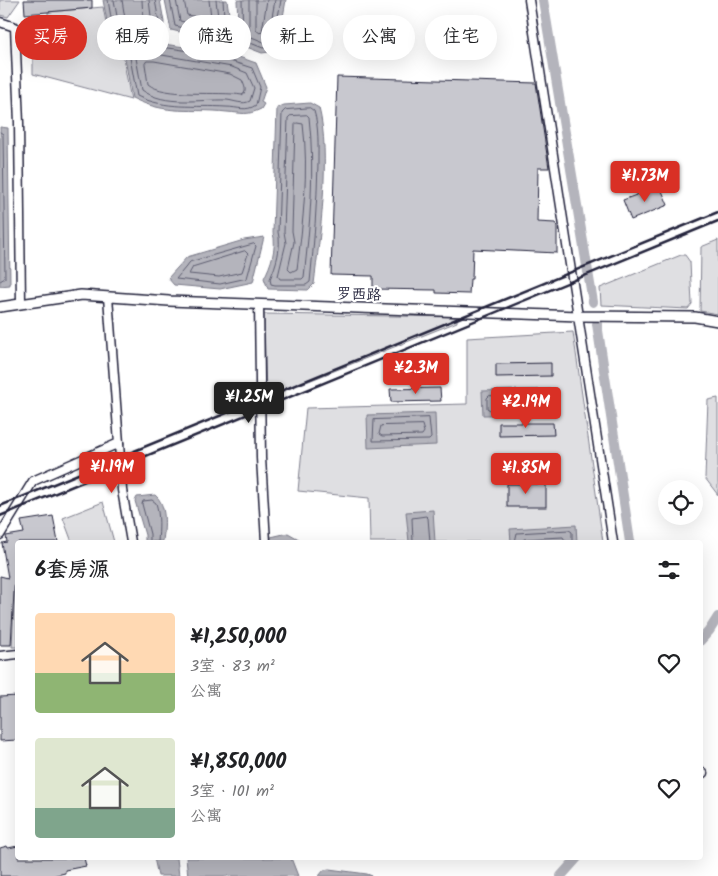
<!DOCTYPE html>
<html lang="zh">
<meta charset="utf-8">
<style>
:root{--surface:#fff;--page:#f2f2f2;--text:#202124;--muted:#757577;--accent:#d93025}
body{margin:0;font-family:Kalam,"LXGW WenKai TC",sans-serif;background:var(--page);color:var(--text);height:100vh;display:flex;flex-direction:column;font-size:19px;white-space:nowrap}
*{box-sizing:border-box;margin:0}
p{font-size:16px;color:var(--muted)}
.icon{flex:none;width:28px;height:28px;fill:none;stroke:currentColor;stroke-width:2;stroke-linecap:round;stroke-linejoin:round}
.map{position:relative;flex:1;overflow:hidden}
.drawer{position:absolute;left:15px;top:540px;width:688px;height:320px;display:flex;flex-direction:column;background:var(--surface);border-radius:5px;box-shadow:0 5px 20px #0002}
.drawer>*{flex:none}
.banner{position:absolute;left:15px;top:15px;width:689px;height:45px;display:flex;gap:10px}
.fabs{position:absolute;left:658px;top:480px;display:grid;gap:10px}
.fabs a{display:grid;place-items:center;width:45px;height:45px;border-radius:50%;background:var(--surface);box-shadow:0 5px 20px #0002;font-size:25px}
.price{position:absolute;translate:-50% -42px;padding:0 11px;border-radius:5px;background:var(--accent);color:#fff;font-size:16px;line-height:32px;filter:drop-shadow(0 1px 2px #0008)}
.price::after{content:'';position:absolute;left:50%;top:30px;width:15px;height:11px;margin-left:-8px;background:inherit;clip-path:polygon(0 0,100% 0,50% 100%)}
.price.current{background:#222;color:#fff}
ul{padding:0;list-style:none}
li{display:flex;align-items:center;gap:15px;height:125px;padding:0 20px}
li span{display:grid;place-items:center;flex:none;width:140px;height:100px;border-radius:5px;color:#555}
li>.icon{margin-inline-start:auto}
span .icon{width:60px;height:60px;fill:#fffc;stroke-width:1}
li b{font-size:21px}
h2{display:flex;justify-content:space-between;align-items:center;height:60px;padding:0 20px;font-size:21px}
.pill{padding:0 18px;border-radius:22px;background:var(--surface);box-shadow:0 5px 20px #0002;font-size:18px;line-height:45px}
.pill.current{background:var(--accent);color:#fff}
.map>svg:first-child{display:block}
</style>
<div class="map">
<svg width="718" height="876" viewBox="0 0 718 876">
<rect width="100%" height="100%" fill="#fff"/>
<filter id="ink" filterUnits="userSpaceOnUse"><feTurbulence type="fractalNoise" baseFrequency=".02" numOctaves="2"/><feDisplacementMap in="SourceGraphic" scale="10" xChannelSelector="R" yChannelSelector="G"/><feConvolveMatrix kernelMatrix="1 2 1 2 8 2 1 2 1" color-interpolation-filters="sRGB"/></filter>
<g filter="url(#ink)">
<g fill="#dfdfe2" stroke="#80808e">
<polygon points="0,0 20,0 8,17 0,15"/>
<polygon points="103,7 111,48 121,47 131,100 33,74 33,23 48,20 48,12"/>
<polygon points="718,240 718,314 700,311 701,247"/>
<polygon points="681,255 685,255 690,262 692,304 688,309 601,305 600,288"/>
<polygon points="264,314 457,317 457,322 266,398"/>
<polygon points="573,332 603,542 370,542 369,498 298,491 306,408 467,404 467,338"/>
<polygon points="718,398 718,495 705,478 708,400"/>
<polygon points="103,502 114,542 72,542 63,518"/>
<polygon points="17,579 17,647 12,647 15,580"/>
</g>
<g fill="#b4b4bc" stroke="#7a7a88">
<polygon points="103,0 160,0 164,22 163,31 154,36 111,43"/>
<polygon points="165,0 227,0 230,21 229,40 223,42 171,30"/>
<polygon points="237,0 286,0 277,51 262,53 239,44"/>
<path d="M 149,42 L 199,49 L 236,56 L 256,63 L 266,87 L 261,102 L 264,104 L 261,109 C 246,116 243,113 227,112 C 191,108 168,116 132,98 L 123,47 Z"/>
<path d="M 310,103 L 319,108 C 331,155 320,235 314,284 L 308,290 L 268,289 L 264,278 C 271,265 277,247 273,233 L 277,108 L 284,105 Z"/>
<polygon points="0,127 8,128 10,285 0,286"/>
<polygon points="264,237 253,282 220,289 174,285 168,278 187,257 244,240"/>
<polygon points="553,389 554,414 483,415 482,391"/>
<polygon points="435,413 436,445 368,448 367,415"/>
<path d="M 155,495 C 167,505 165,526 163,541 L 145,542 L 145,535 L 135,501 L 137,497 Z"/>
<polygon points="433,510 435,542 409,542 406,512"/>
<polygon points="576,525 577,542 511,542 510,529"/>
<polygon points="288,533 304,542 269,542 271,537"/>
<polygon points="154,858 177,858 179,876 158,876"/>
<polygon points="186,858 291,858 298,876 188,876"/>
<polygon points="329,869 367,874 372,876 319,876 324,870"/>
</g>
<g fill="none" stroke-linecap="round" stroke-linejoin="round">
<g stroke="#5c5c6f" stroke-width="1">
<polyline points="108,0 114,35 117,37 157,29 159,22 155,0"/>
<polyline points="114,0 119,27 122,29 152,24 149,0"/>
<polyline points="122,0 125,19 128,21 143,18 142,0"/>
<polyline points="170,0 175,26 222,36 225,34 223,0"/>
<polyline points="176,0 180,21 216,29 219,26 216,0"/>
<polyline points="184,0 187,15 208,19 211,17 209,0"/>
<polyline points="242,0 243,40 263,48 273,46 281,0"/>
<polyline points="249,0 249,36 264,42 268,40 275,0"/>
<polyline points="256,0 256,30 260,33 262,31 267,0"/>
<path d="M 149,47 C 183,47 219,57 252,68 L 260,87 L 256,105 C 246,112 238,107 226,107 C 195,105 166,110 137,96 L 129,52 Z"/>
<path d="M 150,53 L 232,67 L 247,73 L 254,88 L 250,101 C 243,105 235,101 227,100 C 200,99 165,107 142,90 L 136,58 L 138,55 Z"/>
<path d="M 147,61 L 154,61 L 230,74 L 242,80 C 244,85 248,92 242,95 C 219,91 164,98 148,84 L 145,64 Z"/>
<path d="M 310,108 L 314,111 C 319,127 318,146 318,164 C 317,204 314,243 310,282 L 306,285 L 275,285 L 271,284 L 270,279 C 276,265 282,247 278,232 L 282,113 L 285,110 Z"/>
<path d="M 307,115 L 309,117 C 315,170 310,224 304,277 L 302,279 L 280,279 L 278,276 L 286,243 L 284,232 L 288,118 L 290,116 Z"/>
<path d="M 297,123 L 303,124 C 309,171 303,222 297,269 L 291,272 L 288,269 L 294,242 L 292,231 L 295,125 Z"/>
<polyline points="0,132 3,134 5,278 0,281"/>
<polygon points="254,244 256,246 247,278 220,284 176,279 190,262"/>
<polygon points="245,251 248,254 242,272 219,277 189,274 193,267"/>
<polygon points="546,394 548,397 548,407 546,409 490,410 487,408 487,398 489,396"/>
<polygon points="429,418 431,438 429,440 373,441 374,420"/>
<polygon points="422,425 424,432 422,435 382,436 379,434 381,426"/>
<path d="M 150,542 L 150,534 L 142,504 L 143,501 L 152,500 L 156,503 C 160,516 159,529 158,542"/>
<polyline points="413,542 412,518 426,516 428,518 430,542"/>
<polyline points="515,542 517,533 569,530 572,532 572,542"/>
<polyline points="522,542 524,539 563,537 566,542"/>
</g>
<g stroke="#b4b4bc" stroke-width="10">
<polyline points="543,0 593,302"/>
<polyline points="597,324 630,542"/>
<polyline points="700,641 709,631 718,617"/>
<polyline points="561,876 577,858"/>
</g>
</g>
<g fill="#c8c8cf" stroke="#22223b">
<polygon points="24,0 92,0 92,8 25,14"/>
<polygon points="337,77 536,83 549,168 538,168 537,222 555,223 557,226 557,253 473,249 472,279 470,279 469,294 436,293 436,290 373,289 373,276 331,275"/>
<polygon points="660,186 668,205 631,220 623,200"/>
<polygon points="551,363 551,376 496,377 496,364"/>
<polygon points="440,388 441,401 391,402 390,389"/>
<polygon points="499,423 553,423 554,435 499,436"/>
<rect x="507" y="484" width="39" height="23"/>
<polygon points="53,516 58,542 18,542 18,575 15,575 11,645 0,645 0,576 8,578 2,543 7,542 6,536 24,533 21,521"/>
<polygon points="18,696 18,740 0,741 0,697"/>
<polygon points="7,846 8,848 18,846 18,858 84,858 86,866 65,870 65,873 52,876 0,876 0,848"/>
</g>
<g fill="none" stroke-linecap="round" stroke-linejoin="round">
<defs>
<g id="minor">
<polyline points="529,0 613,542"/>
<polyline points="0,22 15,27 19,123 21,304"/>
<polyline points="259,305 261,458 266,542"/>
<polyline points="119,443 122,490 131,542"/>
<polyline points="0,535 33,481 119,443 108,297"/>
<polyline points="0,656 18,654"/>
<polyline points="700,771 703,773"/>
</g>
<polyline id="tertiary" points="0,307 81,295 169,301 579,316 695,317 718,321"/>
</defs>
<use href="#minor" stroke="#22223b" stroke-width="11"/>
<use href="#tertiary" stroke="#22223b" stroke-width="12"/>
<use href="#minor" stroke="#fff" stroke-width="8"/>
<use href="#tertiary" stroke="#fff" stroke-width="9"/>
<g stroke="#22223b" stroke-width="2.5">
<polyline points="0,506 718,212"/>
<polyline points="0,516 718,221"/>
</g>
</g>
</g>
<g text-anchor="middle" stroke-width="4.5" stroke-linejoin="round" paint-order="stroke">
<g font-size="15" fill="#22223b" stroke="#fff">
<text transform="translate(359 294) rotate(2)" y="5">罗西路</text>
</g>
</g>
</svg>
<div class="fabs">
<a><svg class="icon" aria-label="locate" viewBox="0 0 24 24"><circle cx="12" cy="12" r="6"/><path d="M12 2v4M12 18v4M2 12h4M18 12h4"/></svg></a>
</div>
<b class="price" style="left:645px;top:203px">¥1.73M</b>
<b class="price" style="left:416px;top:395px">¥2.3M</b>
<b class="price current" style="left:249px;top:424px">¥1.25M</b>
<b class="price" style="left:526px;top:429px">¥2.19M</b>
<b class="price" style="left:112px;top:494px">¥1.19M</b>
<b class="price" style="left:526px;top:495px">¥1.85M</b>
<div class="banner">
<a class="pill current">买房</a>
<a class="pill">租房</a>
<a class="pill">筛选</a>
<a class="pill">新上</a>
<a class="pill">公寓</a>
<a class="pill">住宅</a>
</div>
<section class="drawer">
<h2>6套房源<svg class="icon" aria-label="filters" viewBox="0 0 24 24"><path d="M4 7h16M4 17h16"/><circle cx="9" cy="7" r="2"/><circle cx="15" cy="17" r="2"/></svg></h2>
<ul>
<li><span style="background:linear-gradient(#ffd9b3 60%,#8fb573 0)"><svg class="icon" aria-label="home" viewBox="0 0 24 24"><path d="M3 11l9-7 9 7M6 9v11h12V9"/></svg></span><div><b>¥1,250,000</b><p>3室 · 83 m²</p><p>公寓</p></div><svg class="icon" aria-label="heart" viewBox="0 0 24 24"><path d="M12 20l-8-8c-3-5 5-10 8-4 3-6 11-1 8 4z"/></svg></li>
<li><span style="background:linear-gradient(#dfe7d0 70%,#7fa58c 0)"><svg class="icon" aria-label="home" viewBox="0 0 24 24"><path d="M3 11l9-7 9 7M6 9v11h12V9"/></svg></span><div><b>¥1,850,000</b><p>3室 · 101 m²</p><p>公寓</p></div><svg class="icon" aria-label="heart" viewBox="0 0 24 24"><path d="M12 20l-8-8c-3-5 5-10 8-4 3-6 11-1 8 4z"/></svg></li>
</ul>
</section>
</div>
